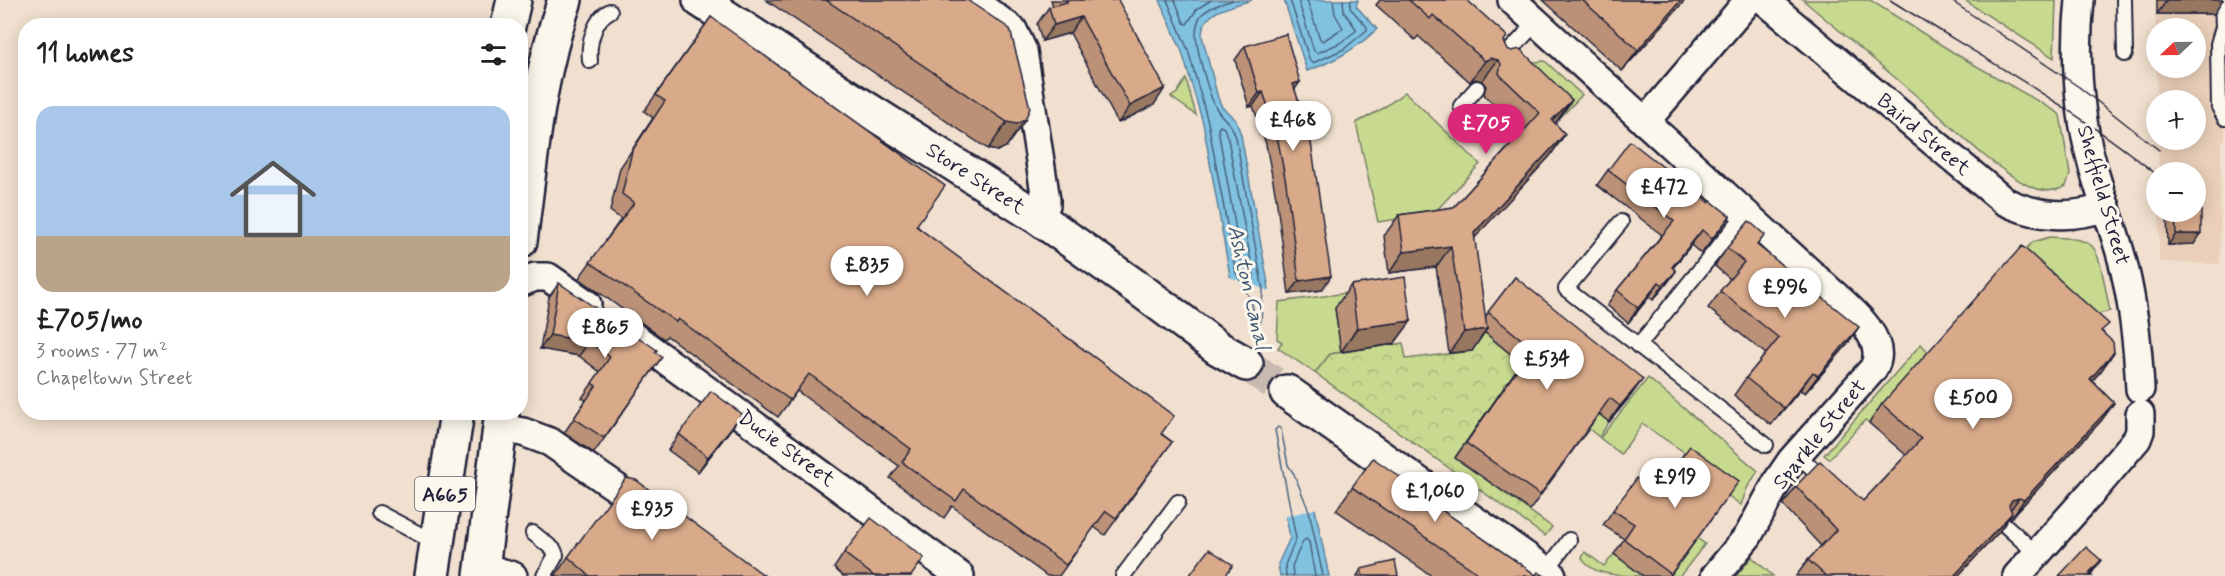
<!DOCTYPE html>
<meta charset="utf-8">
<style>
:root{--surface:#fff;--page:#f6f6f6;--text:#222;--muted:#767676;--accent:#db2777}
body{margin:0;font-family:Mynerve,sans-serif;background:var(--page);color:var(--text);height:100vh;display:flex;flex-direction:column;font-size:22px;white-space:nowrap}
*{box-sizing:border-box;margin:0}
p{font-size:20px;color:var(--muted)}
.icon{flex:none;width:33px;height:33px;fill:none;stroke:currentColor;stroke-width:2;stroke-linecap:round;stroke-linejoin:round}
.map{position:relative;flex:1;overflow:hidden}
.side{position:absolute;left:18px;top:18px;width:510px;height:402px;display:flex;flex-direction:column;background:var(--surface);border-radius:24px;box-shadow:0 3px 15px #0003}
.side>*{flex:none}
.needle{width:39px;rotate:248deg}
.buttons{position:absolute;left:2146px;top:18px;display:grid;gap:12px}
.buttons a{display:grid;place-items:center;width:60px;height:60px;border-radius:50%;background:var(--surface);box-shadow:0 3px 15px #0003;font-size:30px}
.price{position:absolute;translate:-50% -51px;padding:0 14px;border-radius:21px;background:#fff;color:#222;font-size:20px;line-height:39px;filter:drop-shadow(0 2px 3px #0008)}
.price::after{content:'';position:absolute;left:50%;top:36px;width:18px;height:14px;margin-left:-9px;background:inherit;clip-path:polygon(0 0,100% 0,50% 100%)}
.price.current{background:var(--accent);color:#fff}
ul{padding:0;list-style:none}
li{display:grid;align-content:center;gap:12px;height:318px;padding:0 18px}
li span{display:grid;place-items:center;height:186px;border-radius:18px;color:#555}
li>.icon{margin-inline-start:auto}
span .icon{width:108px;height:108px;fill:#fffc;stroke-width:1}
li b{font-size:26px}
h2{display:flex;justify-content:space-between;align-items:center;height:72px;padding:0 18px;font-size:26px}
.map>svg:first-child{display:block}
</style>
<div class="map">
<svg width="2225" height="576" viewBox="0 0 2225 576">
<defs>
<pattern id="forest-crowns" width="20" height="18" patternUnits="userSpaceOnUse" patternTransform="scale(1.5)"><rect width="20" height="18" fill="#c8da8f"/><path d="M2 6a3 3 0 1 1 6 0M12 15a3 3 0 1 1 6 0" fill="none" stroke="#acbb7c"/></pattern>
</defs>
<rect width="100%" height="100%" fill="#f1e0cf"/>
<filter id="ink" filterUnits="userSpaceOnUse"><feTurbulence type="fractalNoise" baseFrequency=".0167" numOctaves="2"/><feDisplacementMap in="SourceGraphic" scale="12" xChannelSelector="R" yChannelSelector="G"/><feConvolveMatrix kernelMatrix="1 2 1 2 8 2 1 2 1" color-interpolation-filters="sRGB"/></filter>
<g filter="url(#ink)">
<path fill="#ead0ba" fill-rule="evenodd" d="M 2155,0 L 2225,0 L 2225,139 L 2221,142 L 2220,264 L 2159,262 L 2159,212 L 2196,212 L 2196,172 L 2159,172 L 2158,140 L 2196,140 L 2196,100 L 2157,101 ZM 2157,28 L 2196,28 L 2196,68 L 2157,68 Z"/>
<g fill="#c8da8f" stroke="#757e65" stroke-width="1.5">
<path d="M 1803,0 L 1870,0 L 1959,56 L 2057,112 L 2060,115 L 2070,174 L 2066,186 C 2054,193 2039,191 2027,185 C 1993,167 1961,135 1933,110 C 1890,73 1847,37 1803,0 Z"/>
<polygon points="1964,0 2056,0 2054,58"/>
<polygon points="1545,61 1582,95 1557,121 1507,72 1515,64"/>
<polygon points="1186,79 1196,115 1171,97 1177,93"/>
<polygon points="1405,92 1480,164 1433,214 1378,222 1356,123 1382,109"/>
<path d="M 2050,237 C 2062,238 2082,237 2092,246 C 2102,257 2106,296 2110,311 L 2098,314 L 2100,341 L 2013,262 L 2033,242 Z"/>
<polygon points="1347,293 1335,309 1341,352 1330,354 1315,373 1278,348 1282,342 1277,339 1279,302"/>
<polygon points="1921,344 1930,354 1869,423 1865,420 1829,459 1824,455"/>
<polygon points="1648,378 1758,471 1747,488 1741,505 1680,461 1684,452 1642,424 1621,454 1600,438"/>
<polygon points="1697,538 1705,544 1680,576 1669,576"/>
<path d="M 1585,552 L 1604,566 L 1614,554 L 1643,576 C 1623,576 1591,576 1582,558 Z"/>
<polygon points="1752,557 1773,576 1736,576"/>
</g>
<polygon fill="url(#forest-crowns)" stroke="#757e65" stroke-width="1.5" points="1478,318 1609,422 1599,437 1589,429 1584,436 1507,384 1455,457 1552,527 1545,536 1315,373 1330,354 1403,343 1406,359 1471,351"/>
<g fill="#81c2e1" stroke="#5b829f" stroke-width="1.5">
<path d="M 1160,0 L 1252,0 C 1232,7 1201,10 1202,36 L 1218,98 L 1222,107 L 1236,120 L 1241,135 L 1269,289 L 1267,322 L 1294,463 L 1315,509 L 1329,576 L 1280,576 L 1278,564 L 1290,538 L 1247,310 L 1230,276 L 1203,123 L 1182,52 Z"/>
<path d="M 1284,0 L 1358,0 L 1356,6 L 1377,29 C 1356,49 1335,61 1307,71 Z"/>
</g>
<polygon fill="#f1e0cf" points="1227,276 1272,292 1270,322 1297,462 1302,470 1318,508 1283,517 1243,304"/>
<g fill="none" stroke-linecap="round" stroke-linejoin="round">
<g stroke="#48627d" stroke-width="1.5">
<path d="M 1167,0 L 1188,50 L 1208,122 L 1236,273 L 1251,300 L 1256,322 L 1259,324 L 1261,321 L 1263,290 L 1236,137 C 1230,120 1226,123 1218,111 C 1209,98 1197,51 1196,35 C 1196,28 1197,22 1200,17 C 1207,7 1222,4 1233,0"/>
<polyline points="1175,0 1184,23 1187,24 1197,9 1211,0"/>
<polyline points="1290,0 1310,61 1313,63 1344,49 1367,30 1367,27 1350,8 1351,0"/>
<polyline points="1298,0 1314,51 1317,53 1340,43 1357,30 1344,12 1343,0"/>
<polyline points="1307,0 1320,39 1323,41 1343,28 1335,14 1333,0"/>
<polygon points="1220,126 1224,128 1228,139 1254,277 1251,281 1248,280 1243,270 1218,129"/>
<polyline points="1286,576 1285,565 1296,538 1275,430 1278,427 1281,429 1288,465 1294,474 1309,511 1323,576"/>
<polyline points="1293,576 1292,566 1303,541 1306,539 1309,542 1315,576"/>
</g>
<polyline stroke="#c8bab1" stroke-width="33" stroke-dasharray="33 16" stroke-linecap="butt" points="1246,364 1287,392"/>
<defs>
<g id="service">
<polyline points="2124,0 2125,54"/>
<polyline points="2222,0 2223,27 2218,44 2219,107 2225,118"/>
<path d="M 590,61 C 588,44 594,19 610,11"/>
<polyline points="1499,62 1536,23"/>
<polyline points="1461,106 1477,88"/>
<polyline points="1621,222 1566,289 1766,445"/>
<polyline points="1638,346 1746,213"/>
<polyline points="1797,455 1827,481"/>
<polyline points="379,513 438,544"/>
<polyline points="2005,525 2037,554"/>
<polyline points="533,533 554,550 556,555 544,576"/>
<polyline points="1545,573 1569,540"/>
<polyline points="1123,576 1178,502"/>
</g>
<g id="minor">
<polyline points="972,0 1013,30 1023,51 1046,200 1046,205 1039,218"/>
<path d="M 1512,0 L 1829,290 C 1848,307 1891,340 1873,369 L 1791,461 L 1778,480 L 1748,536 L 1715,576"/>
<path d="M 1764,0 L 2004,201 C 2036,217 2072,219 2106,207"/>
<path d="M 2080,0 C 2074,57 2078,112 2093,167 C 2102,201 2116,233 2124,267 C 2134,308 2138,348 2140,389"/>
<polyline points="1645,122 1749,0"/>
<polyline points="520,283 535,277 548,277 587,304"/>
<polyline points="626,331 960,576"/>
<polyline points="500,428 523,432 550,442 617,488"/>
<polyline points="483,567 513,576"/>
<polyline points="2017,576 2092,492 2137,439 2140,431 2140,414"/>
</g>
<g id="tertiary">
<polyline points="700,0 851,99 1039,218 1146,294 1218,348 1246,364"/>
<polyline points="1287,392 1549,576"/>
</g>
<g id="trunk">
<polyline points="508,26 514,0"/>
<path d="M 520,241 C 531,159 537,78 565,0"/>
<polyline points="432,576 457,412"/>
<polyline points="481,576 502,412"/>
</g>
</defs>
<use href="#service" stroke="#22223b" stroke-width="18"/>
<use href="#minor" stroke="#22223b" stroke-width="32"/>
<use href="#tertiary" stroke="#22223b" stroke-width="38"/>
<use href="#trunk" stroke="#22223b" stroke-width="38"/>
<use href="#service" stroke="#fbf7ec" stroke-width="14"/>
<use href="#minor" stroke="#fbf7ec" stroke-width="27"/>
<use href="#tertiary" stroke="#fbf7ec" stroke-width="33"/>
<use href="#trunk" stroke="#fbf7ec" stroke-width="33"/>
<g stroke="#22223b" stroke-width="1.5">
<path d="M 1890,0 C 1980,56 2075,108 2157,175"/>
<polyline points="1950,0 2079,87 2159,150"/>
</g>
</g>
<g fill="#bb9277" stroke="#22223b" stroke-width="1.5">
<polygon points="766,0 967,0 1025,120 1006,147 997,151 988,149"/>
<polygon points="1051,0 1118,0 1154,105 1118,123 1070,33 1042,41 1037,24 1049,7 1053,6"/>
<polygon points="1380,0 1467,0 1504,41 1507,49 1572,100 1555,124 1565,134 1550,156 1474,238 1485,317 1515,277 1632,394 1609,422 1599,414 1530,510 1455,458 1521,363 1484,332 1472,351 1449,353 1436,267 1389,273 1384,236 1399,215 1454,207 1522,132 1486,97 1484,94 1486,86 1482,81 1475,79 1470,82 1418,36 1415,40 1376,5"/>
<polygon points="1543,0 1685,0 1622,71"/>
<polygon points="2157,0 2223,0 2214,14 2157,14"/>
<polygon points="711,17 917,226 1162,434 1172,442 1105,535 1094,527 1059,576 1047,576 952,506 944,518 890,478 899,466 797,391 778,417 667,336 664,339 579,278 621,219 610,211 620,168 653,118 644,111"/>
<polygon points="1245,46 1295,89 1322,290 1289,294 1276,197 1266,144 1253,106 1249,107 1235,60"/>
<polygon points="1608,170 1709,203 1730,216 1719,231 1701,254 1691,245 1673,268 1676,271 1665,286 1653,300 1649,297 1628,323 1607,305 1617,290 1662,235 1597,185"/>
<polygon points="2167,212 2196,212 2194,244 2168,245"/>
<polygon points="1758,246 1847,345 1805,393 1800,390 1771,425 1734,395 1746,378 1766,354 1708,308 1730,279 1715,266 1727,248"/>
<polygon points="559,283 662,357 594,453 564,433 586,400 582,398 600,372 579,356 540,349 549,297"/>
<polygon points="1351,285 1411,321 1394,344 1341,352 1335,308"/>
<polygon points="2103,332 2114,352 2101,371 2092,381 2114,403 2101,421 2011,518 2009,517 1999,532 1958,576 1796,576 1808,560 1821,546 1783,505 1796,486 1863,501 1906,455 1869,423 1882,404"/>
<polygon points="742,414 698,472 668,450 679,434"/>
<polygon points="1352,487 1433,504 1536,575 1545,576 1432,576 1336,510"/>
<polygon points="1655,493 1728,496 1670,576 1643,576 1614,554 1624,539 1603,525 1613,510"/>
<polygon points="844,553 911,576 843,576 834,568"/>
<polygon points="568,557 765,576 555,576"/>
<polygon points="1361,569 1398,576 1357,576"/>
</g>
<g fill="#987761" stroke="#22223b" stroke-width="1.5">
<polygon points="1681,0 1685,0 1622,71 1638,50"/>
<polygon points="2167,0 2223,0 2214,14 2157,14"/>
<polygon points="1081,17 1070,33 1042,41 1054,25"/>
<polygon points="1490,58 1498,60 1482,81 1475,79 1470,82 1485,61"/>
<polygon points="1300,82 1290,96 1293,84"/>
<polygon points="1165,88 1154,105 1118,123 1130,106"/>
<polygon points="1263,92 1253,106 1249,107 1259,93"/>
<polygon points="1572,100 1557,121 1537,142 1552,120"/>
<polygon points="1025,120 1006,147 997,151 988,149 1007,122"/>
<polygon points="1565,134 1550,156 1459,255 1474,233"/>
<polygon points="1702,230 1691,245 1661,282 1672,267"/>
<polygon points="2176,234 2201,234 2194,244 2168,245"/>
<polygon points="1451,246 1436,267 1389,273 1404,252"/>
<polygon points="1676,271 1665,286 1653,300 1663,285"/>
<polygon points="1331,276 1322,290 1289,294 1299,281"/>
<polygon points="1659,282 1649,297 1628,323 1638,308"/>
<polygon points="1411,321 1394,344 1341,352 1357,328"/>
<polygon points="1859,327 1847,345 1805,393 1818,376"/>
<polygon points="1487,329 1472,351 1449,353 1464,332"/>
<polygon points="550,335 589,342 579,356 540,349"/>
<polygon points="2114,352 2101,371 2077,397 2090,379"/>
<polygon points="1813,372 1800,390 1771,425 1784,408"/>
<polygon points="1643,379 1632,394 1609,422 1620,406"/>
<polygon points="2114,403 2101,421 2011,518 2024,500"/>
<polygon points="742,414 731,429 698,472 708,457"/>
<polygon points="2019,498 2006,516 1999,519 2012,500"/>
<polygon points="2012,513 1999,532 1958,576 1954,576"/>
<polygon points="2101,560 2090,576 2087,576"/>
</g>
<g fill="#d9aa8a" stroke="#22223b" stroke-width="1.5">
<polygon points="826,0 967,0 1010,29 1030,108 1025,120 1016,124 1007,122"/>
<polygon points="1066,0 1118,0 1165,88 1130,106 1081,17 1054,25 1049,7 1067,2"/>
<polygon points="1409,0 1467,0 1507,36 1504,41 1507,49 1512,51 1520,49 1572,100 1552,120 1565,134 1474,233 1487,329 1464,332 1451,246 1404,252 1399,215 1454,207 1540,113 1501,76 1499,73 1501,64 1498,60 1490,58 1485,61 1433,15 1430,19"/>
<polygon points="1582,0 1681,0 1638,50"/>
<polygon points="711,17 945,186 916,226 1174,416 1161,434 1172,442 1116,518 1106,511 1066,565 964,489 956,501 902,462 911,449 809,374 790,400 678,319 676,322 590,262 634,203 622,194 632,151 665,101 656,95"/>
<polygon points="1286,34 1300,82 1293,84 1310,136 1331,276 1299,281 1286,183 1276,130 1263,92 1259,93 1245,46"/>
<polygon points="1630,141 1709,203 1711,201 1730,216 1712,239 1702,230 1672,267 1676,271 1663,285 1659,282 1638,308 1617,290 1674,221 1608,170"/>
<polygon points="2196,198 2201,198 2201,234 2176,234 2175,212 2196,212"/>
<polygon points="1749,221 1765,235 1757,245 1859,327 1818,376 1813,372 1784,408 1746,378 1779,338 1720,291 1744,262 1727,248"/>
<polygon points="2022,246 2109,324 2101,331 2113,342 2114,352 2090,379 2114,403 2024,500 2019,498 2012,500 2009,505 2012,513 1954,576 1826,576 1808,560 1836,530 1796,486 1820,461 1863,501 1883,480 1921,439 1882,404"/>
<polygon points="1405,277 1411,321 1357,328 1351,285"/>
<polygon points="1515,277 1643,379 1620,406 1610,398 1540,495 1466,443 1532,348 1488,312"/>
<polygon points="559,283 657,350 655,352 662,357 604,438 574,418 596,386 592,383 610,357 589,342 550,335"/>
<polygon points="711,391 742,414 708,457 679,434"/>
<polygon points="1690,446 1739,481 1671,574 1624,539 1634,524 1613,510 1637,478 1655,493"/>
<polygon points="1373,458 1434,501 1433,504 1536,575 1538,572 1545,576 1482,576 1352,487"/>
<polygon points="626,478 636,480 765,576 590,576 568,557"/>
<polygon points="871,518 924,558 911,576 874,576 844,553"/>
<polygon points="2086,547 2101,560 2089,573 2092,576 2059,576"/>
<polygon points="1209,549 1233,565 1225,576 1189,576"/>
<polygon points="1395,561 1398,576 1363,576 1361,569"/>
</g>
</g>
<g text-anchor="middle" stroke-width="6" stroke-linejoin="round" paint-order="stroke">
<rect fill="#fbf7ec" stroke="#636270" stroke-width="1.5" x="415" y="477" width="60" height="34" rx="4.5"/>
<g font-size="20" font-weight="bold" fill="#22223b">
<text x="445" y="501">A665</text>
</g>
<g font-size="21" fill="#22223b" stroke="#fbf7ec">
<text transform="translate(1924 134) rotate(40)" y="7">Baird Street</text>
<text transform="translate(976 178) rotate(33)" y="7">Store Street</text>
<text transform="translate(2104 195) rotate(74)" y="7">Sheffield Street</text>
<text transform="translate(1819 434) rotate(-51)" y="7">Sparkle Street</text>
<text transform="translate(787 448) rotate(36)" y="7">Ducie Street</text>
</g>
<g font-size="22" font-style="italic" fill="#435a75" stroke="#fbf7ec">
<text transform="translate(1250 287) rotate(77)" y="8">Ashton Canal</text>
</g>
</g>
</svg>
<div class="buttons">
<a><svg class="needle" viewBox="-14 -14 28 28"><path d="M0-13l5 13h-10z" fill="#e53935"/><path d="M0 13l5-13h-10z" fill="#767676"/></svg></a>
<a>+</a>
<a>−</a>
</div>
<b class="price" style="left:1293px;top:152px">£468</b>
<b class="price current" style="left:1486px;top:155px">£705</b>
<b class="price" style="left:1664px;top:219px">£472</b>
<b class="price" style="left:867px;top:297px">£835</b>
<b class="price" style="left:1785px;top:319px">£996</b>
<b class="price" style="left:605px;top:359px">£865</b>
<b class="price" style="left:1547px;top:391px">£534</b>
<b class="price" style="left:1973px;top:430px">£500</b>
<b class="price" style="left:1675px;top:509px">£919</b>
<b class="price" style="left:1435px;top:523px">£1,060</b>
<b class="price" style="left:652px;top:541px">£935</b>
<section class="side">
<h2>11 homes<svg class="icon" aria-label="filters" viewBox="0 0 24 24"><path d="M4 7h16M4 17h16"/><circle cx="9" cy="7" r="2"/><circle cx="15" cy="17" r="2"/></svg></h2>
<ul>
<li><span style="background:linear-gradient(#a9c7e8 70%,#b9a48a 0)"><svg class="icon" aria-label="home" viewBox="0 0 24 24"><path d="M3 11l9-7 9 7M6 9v11h12V9"/></svg></span><div><b>£705/mo</b><p>3 rooms · 77 m²</p><p>Chapeltown Street</p></div></li>
</ul>
</section>
</div>
